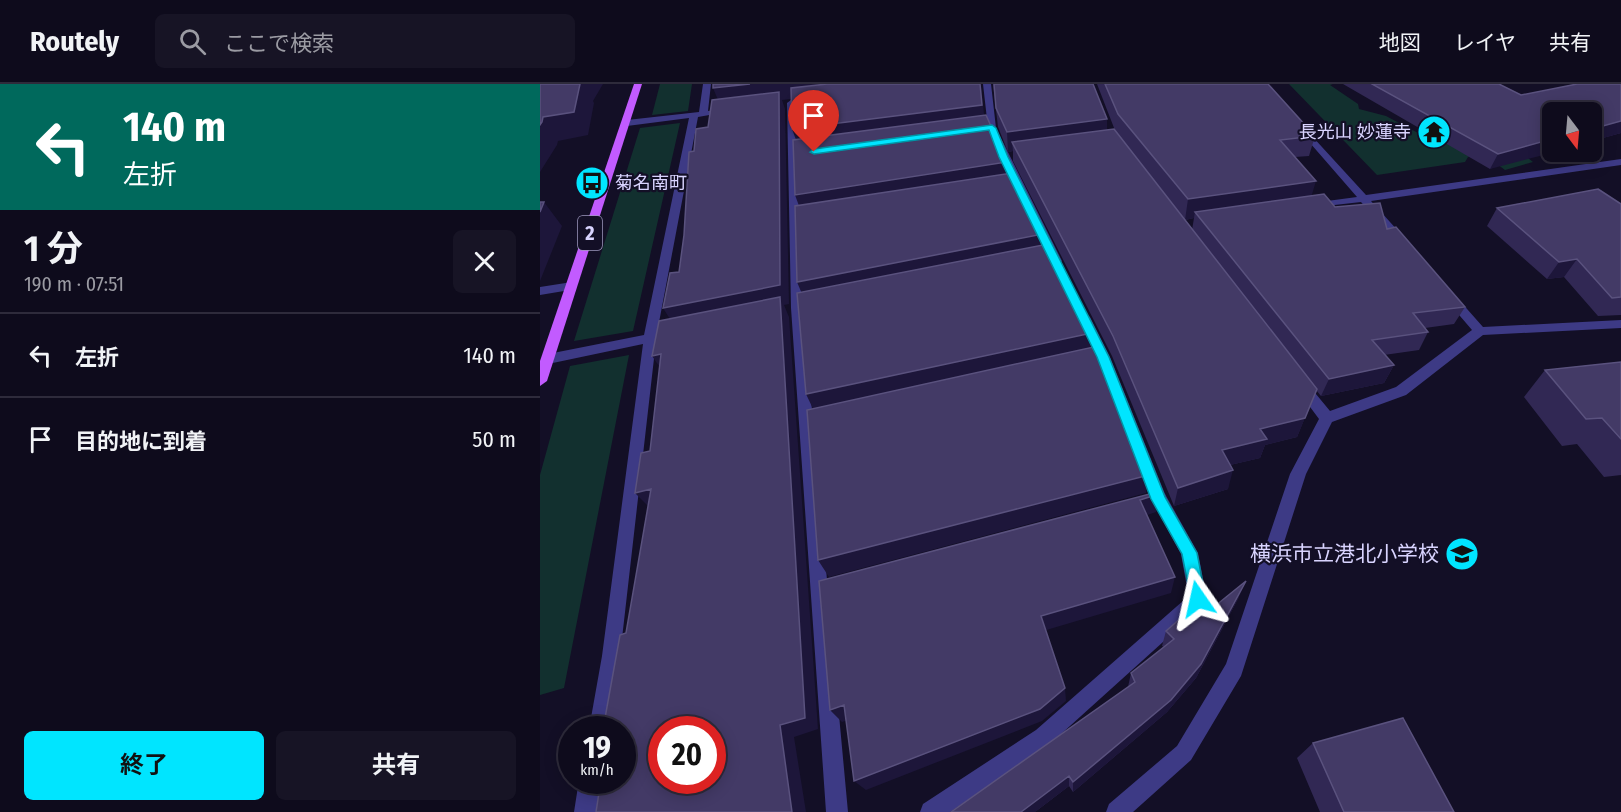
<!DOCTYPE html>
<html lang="ja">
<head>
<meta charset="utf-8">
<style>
  :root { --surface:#0e0b1c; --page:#171425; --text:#f1f3f6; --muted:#9b9ba3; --line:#2e2b3b; --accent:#00e5ff }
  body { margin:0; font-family:"Fira Sans Condensed","Noto Sans JP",sans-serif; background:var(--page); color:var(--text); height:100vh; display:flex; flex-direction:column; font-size:22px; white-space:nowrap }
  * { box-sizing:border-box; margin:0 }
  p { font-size:20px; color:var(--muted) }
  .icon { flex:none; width:33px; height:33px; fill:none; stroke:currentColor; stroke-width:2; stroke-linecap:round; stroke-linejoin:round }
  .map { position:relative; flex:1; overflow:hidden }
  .drawer { display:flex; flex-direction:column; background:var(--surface); width:540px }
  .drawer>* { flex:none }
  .banner { background:#00695c; color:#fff; overflow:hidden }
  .needle { width:39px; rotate:164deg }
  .buttons { position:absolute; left:1002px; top:18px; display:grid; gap:12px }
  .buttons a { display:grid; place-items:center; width:60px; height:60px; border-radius:9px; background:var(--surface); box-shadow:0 3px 15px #0003,0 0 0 2px var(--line); font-size:30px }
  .speed { position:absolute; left:18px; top:632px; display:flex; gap:12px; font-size:30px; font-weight:700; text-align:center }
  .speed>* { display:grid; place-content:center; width:78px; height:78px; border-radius:50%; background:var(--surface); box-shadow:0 3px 15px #0003,0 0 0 2px var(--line); line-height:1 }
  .speed small { font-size:15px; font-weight:400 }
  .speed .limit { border:9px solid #d22; background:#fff; color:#111 }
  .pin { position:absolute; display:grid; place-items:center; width:51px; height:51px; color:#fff; margin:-62px -26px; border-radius:50% 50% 50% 0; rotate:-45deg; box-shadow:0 0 6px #0007 }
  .pin .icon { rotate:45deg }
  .me { position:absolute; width:66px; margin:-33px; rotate:349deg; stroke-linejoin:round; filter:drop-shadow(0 0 4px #0008) }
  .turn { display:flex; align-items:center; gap:21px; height:126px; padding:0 24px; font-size:27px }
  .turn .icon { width:78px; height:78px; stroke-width:2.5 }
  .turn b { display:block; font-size:42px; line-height:51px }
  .round { display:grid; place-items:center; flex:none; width:63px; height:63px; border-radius:9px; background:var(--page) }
  .headline { display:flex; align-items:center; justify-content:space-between; height:102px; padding:0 24px }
  h1 { font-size:36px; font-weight:700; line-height:45px }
  .primary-button { display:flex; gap:12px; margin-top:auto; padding:12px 24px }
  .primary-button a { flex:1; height:69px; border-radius:9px; background:var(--accent); color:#111; font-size:24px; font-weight:700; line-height:69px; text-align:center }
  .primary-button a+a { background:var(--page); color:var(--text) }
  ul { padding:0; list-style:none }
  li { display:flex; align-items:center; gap:18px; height:84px; padding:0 24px; border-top:2px solid var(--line) }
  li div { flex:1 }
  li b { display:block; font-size:22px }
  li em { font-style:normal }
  header { display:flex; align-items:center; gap:36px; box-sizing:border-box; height:84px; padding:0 30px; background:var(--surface); border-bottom:2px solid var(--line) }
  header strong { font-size:28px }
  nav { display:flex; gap:33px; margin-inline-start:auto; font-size:21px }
  .search { width:420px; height:54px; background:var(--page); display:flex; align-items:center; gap:15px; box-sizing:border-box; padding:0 21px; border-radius:9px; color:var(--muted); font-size:22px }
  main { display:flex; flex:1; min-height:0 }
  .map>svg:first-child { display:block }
  .green { fill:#12302f }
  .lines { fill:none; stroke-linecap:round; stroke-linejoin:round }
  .service { fill:#3d3a85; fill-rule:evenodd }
  .minor { fill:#3d3a85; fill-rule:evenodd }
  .primary { fill:#c25bff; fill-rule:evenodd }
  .wall { fill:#312854; fill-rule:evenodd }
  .shaded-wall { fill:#1d163a }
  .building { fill:#433a66; stroke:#5a527e; stroke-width:1.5; fill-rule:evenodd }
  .route { fill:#00e5ff; stroke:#0095a6; stroke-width:1.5 }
  .labels { text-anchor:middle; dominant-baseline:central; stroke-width:4.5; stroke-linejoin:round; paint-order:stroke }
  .far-poi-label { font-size:18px; fill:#d9d4ff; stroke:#130f26; text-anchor:end }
  .shield { fill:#130f26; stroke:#9e99be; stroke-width:1.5 }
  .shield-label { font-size:20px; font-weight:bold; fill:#d9d4ff }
  .poi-label { font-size:21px; fill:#d9d4ff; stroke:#130f26; text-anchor:end }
</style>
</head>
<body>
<header>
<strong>Routely</strong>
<div class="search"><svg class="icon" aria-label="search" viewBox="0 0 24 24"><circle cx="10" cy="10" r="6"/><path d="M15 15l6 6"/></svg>ここで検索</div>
<nav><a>地図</a><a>レイヤ</a><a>共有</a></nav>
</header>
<main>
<section class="drawer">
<div class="banner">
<div class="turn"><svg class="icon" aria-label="left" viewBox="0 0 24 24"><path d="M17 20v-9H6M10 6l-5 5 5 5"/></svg><div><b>140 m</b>左折</div></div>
</div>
<div class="headline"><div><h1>1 分</h1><p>190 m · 07:51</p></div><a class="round"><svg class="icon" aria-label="close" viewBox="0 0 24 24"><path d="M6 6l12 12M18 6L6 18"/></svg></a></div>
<ul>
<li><svg class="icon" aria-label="left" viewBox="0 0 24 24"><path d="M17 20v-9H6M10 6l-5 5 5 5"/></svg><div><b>左折</b></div><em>140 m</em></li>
<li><svg class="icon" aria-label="arrive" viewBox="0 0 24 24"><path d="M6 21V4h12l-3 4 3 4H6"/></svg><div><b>目的地に到着</b></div><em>50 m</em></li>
</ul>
<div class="primary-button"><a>終了</a><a>共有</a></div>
</section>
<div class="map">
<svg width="1081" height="728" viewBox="0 0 1081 728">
  <rect width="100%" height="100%" fill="#130f26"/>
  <path class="green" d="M120 0H152L148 27 112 31Z
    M749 0H793L790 1 818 20 819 25 846 32 880 50 983 70 993 78 965 86 945 71 928 73 925 78 837 91Z
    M140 39 93 247 34 257 100 44Z
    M89 271 24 604 0 611V391L30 282Z"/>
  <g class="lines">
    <path class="service" d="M619 408 625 410 658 469 667 515 664 521 658 523 652 521 649 515 641 470 611 415 613 410Z"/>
    <path class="minor" d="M163 0H171L168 27 188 24 192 27 158 33 117 249 123 253 116 257 80 572 69 645H49L62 572 103 260 8 280 1 275 8 270 104 251 149 34 87 42 83 39 87 36 159 28Z
      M443 0H451L456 44 522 177 520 179H512L510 177 448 44Z
      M251 16 255 19 263 224 287 496 298 493 304 495 307 501 304 507 288 512 308 728H286L251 224 247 19Z
      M760 39 826 111 1081 75V81L831 117 869 159 863 162 859 161 821 118 768 124V120L772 119 817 113 757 44 756 42Z
      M32 198 36 199V205L0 211V203Z
      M908 207 912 208 943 243 1081 236V244L943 251 866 311 792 338 766 390 701 592 651 676 593 728H566L569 720 637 662 686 580 750 390 779 335 756 304 754 301 756 298H766L790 327 856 303 932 246 902 211Z
      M544 229 550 233 570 273 627 415 625 420 600 427 594 425 592 420 594 415 609 411 556 273 538 233Z
      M658 507 664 509 667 515 664 521 510 660 410 728H380L383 720 496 646 652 509Z
      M39 696H61L56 728H34Z"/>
    <path class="primary" d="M94 0H102L7 297 0 302V277Z"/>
  </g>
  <path class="wall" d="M453 0 567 46 576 49 557 0H728L775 52 769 72 755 73 772 112 795 123 847 145 925 223 914 240 885 244 888 248 879 266 844 271 854 281 844 299 781 312 776 306 757 353 725 361 720 374 690 381 688 405 634 422 572 272 473 77V67L468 68 458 43ZM605 85 645 136 654 134 652 146Z
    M803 0H959L981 11 1081 0V49L1052 57V28L950 85Z
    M1081 120V231L1058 232 1024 193 1007 195 947 142 957 124Z
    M1081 278V391L1064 393 1037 360 1022 362 984 313 1005 286Z
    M699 513 656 594 627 628 533 708 529 702 495 728 588 603 591 589 624 563 622 562 626 547 675 522Z
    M773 659 914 728H780L757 674Z"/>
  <path class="shaded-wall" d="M40 0H63L53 17 54 19 48 51 18 57 17 61 0 88V41L3 33Z
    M210 0H372L242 16 245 25 249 220 244 221 249 233 278 645 254 653 266 728H252L135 243 123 224 240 201 181 23 173 4Z
    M441 0 445 40 259 64 252 45Z
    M567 35V54L472 58 473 67 468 68 467 48Z
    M1081 37V49L1052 57V45Z
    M1012 55V68H1015L950 85 958 70Z
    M467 78 469 97 262 130 255 111Z
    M776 97 770 117 655 128 654 134 645 136 648 115Z
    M4 118 22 142 0 197V128Z
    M503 150 504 169 265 217 257 198Z
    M1037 175 1024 193 1007 195 1019 178Z
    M552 249V268L275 329 266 310Z
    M121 270 126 292 112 272Z
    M854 281 844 299 781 312 789 295Z
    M765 334 757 353 725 361 720 374 677 384 682 366 720 345Z
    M693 386 688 405 634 422 638 404Z
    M609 391 606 409 289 493 278 476Z
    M111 405 113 427 95 409Z
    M619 410 616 428 598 434 600 416Z
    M635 493 631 509 503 547 501 532Z
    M706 497 699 513 656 594 627 628 533 708V698Z
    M525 604 526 617 502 637 326 706 314 697Z
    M304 621 315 634 302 638 290 626Z
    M529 692V702L495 728H481Z"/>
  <path class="building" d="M0 0H40L34 28 3 33 2 38 0 41Z
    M173 0H210L173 4Z
    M287 0H440L442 21 252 45 251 4Z
    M454 0H553L567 35 467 48 456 24Z
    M565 0H728L775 52 740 56 776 97 648 115 578 30Z
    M832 0H959L981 11 1037 0H1081V37L1052 45V28H1012V55L958 70Z
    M239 8 240 201 123 224 130 189 139 188 144 151 149 68 154 67 156 45 168 43 172 16Z
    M446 31 467 78 255 111 253 56Z
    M574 45 777 305 765 334 720 345 727 355 682 366 693 386 638 404 573 252 472 58Z
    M472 89 503 150 257 198 255 122Z
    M1058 105 1081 120V213L1072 214 1037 175 1019 178 957 124Z
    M784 110 795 123 840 119 847 145 856 143 925 223 873 229 888 248 832 256 854 281 789 295 655 128Z
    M0 118H4L0 128Z
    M508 160 552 249 266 310 257 209Z
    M240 213 265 634 240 641 252 728H56L61 696H82V645H63L80 551 86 549 111 405 95 409 101 369 110 367 121 270 112 272 119 237ZM122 645H172V696H122Z
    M558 262 609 391 278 476 267 326Z
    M1081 278V355L1062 334 1046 335 1005 286Z
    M617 408 619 410 600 416 635 493 501 532 525 604 500 625 314 697 304 621 290 626 279 497Z
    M706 497 661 580 631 616 533 698 529 692 481 728H411L595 598 591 589 634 555 626 547 666 512 675 522Z
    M863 634 914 728H804L773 659Z"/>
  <path class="route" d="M452 41 456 44 468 73 569 273 625 413 657 469 666 515 664 521 658 523 652 521 642 470 611 415 557 273 459 73 449 46 274 70 270 68 274 65Z"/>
  <defs>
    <symbol id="temple-disc" viewBox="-11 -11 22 22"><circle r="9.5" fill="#00e5ff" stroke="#130f26"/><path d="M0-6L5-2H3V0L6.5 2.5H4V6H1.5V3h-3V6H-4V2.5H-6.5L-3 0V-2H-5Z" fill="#111"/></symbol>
    <symbol id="bus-disc" viewBox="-11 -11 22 22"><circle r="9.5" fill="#00e5ff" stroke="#130f26"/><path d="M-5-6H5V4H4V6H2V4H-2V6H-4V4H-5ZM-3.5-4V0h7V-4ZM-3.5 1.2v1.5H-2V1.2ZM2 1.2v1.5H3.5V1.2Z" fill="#111"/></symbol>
    <symbol id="school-disc" viewBox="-11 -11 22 22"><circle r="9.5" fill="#00e5ff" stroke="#130f26"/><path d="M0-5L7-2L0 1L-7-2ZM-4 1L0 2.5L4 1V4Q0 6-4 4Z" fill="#111"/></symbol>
  </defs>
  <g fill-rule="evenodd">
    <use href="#temple-disc" x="875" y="29" width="38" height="38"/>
    <use href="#bus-disc" x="33" y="80" width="38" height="38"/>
    <use href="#school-disc" x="903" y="451" width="38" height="38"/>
  </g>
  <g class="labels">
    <g class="far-poi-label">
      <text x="871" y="48">長光山 妙蓮寺</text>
      <text x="75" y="99" text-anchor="start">菊名南町</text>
    </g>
    <rect class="shield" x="38" y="132" width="24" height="34" rx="4.5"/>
    <g class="shield-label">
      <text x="50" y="149">2</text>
    </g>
    <g class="poi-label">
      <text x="899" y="470">横浜市立港北小学校</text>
    </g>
  </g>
</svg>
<div class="buttons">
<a><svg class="needle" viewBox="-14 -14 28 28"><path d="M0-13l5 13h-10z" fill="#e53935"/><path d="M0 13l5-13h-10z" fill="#9b9ba3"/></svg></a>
</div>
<div class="speed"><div>19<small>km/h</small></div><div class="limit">20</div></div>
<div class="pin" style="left:274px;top:68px;background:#d93025"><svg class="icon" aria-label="arrive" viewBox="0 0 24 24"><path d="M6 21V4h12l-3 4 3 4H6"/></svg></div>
<svg class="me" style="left:658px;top:515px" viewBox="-20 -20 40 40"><path d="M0-17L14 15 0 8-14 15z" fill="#00e5ff" stroke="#fff" stroke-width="4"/></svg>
</div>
</main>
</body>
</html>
